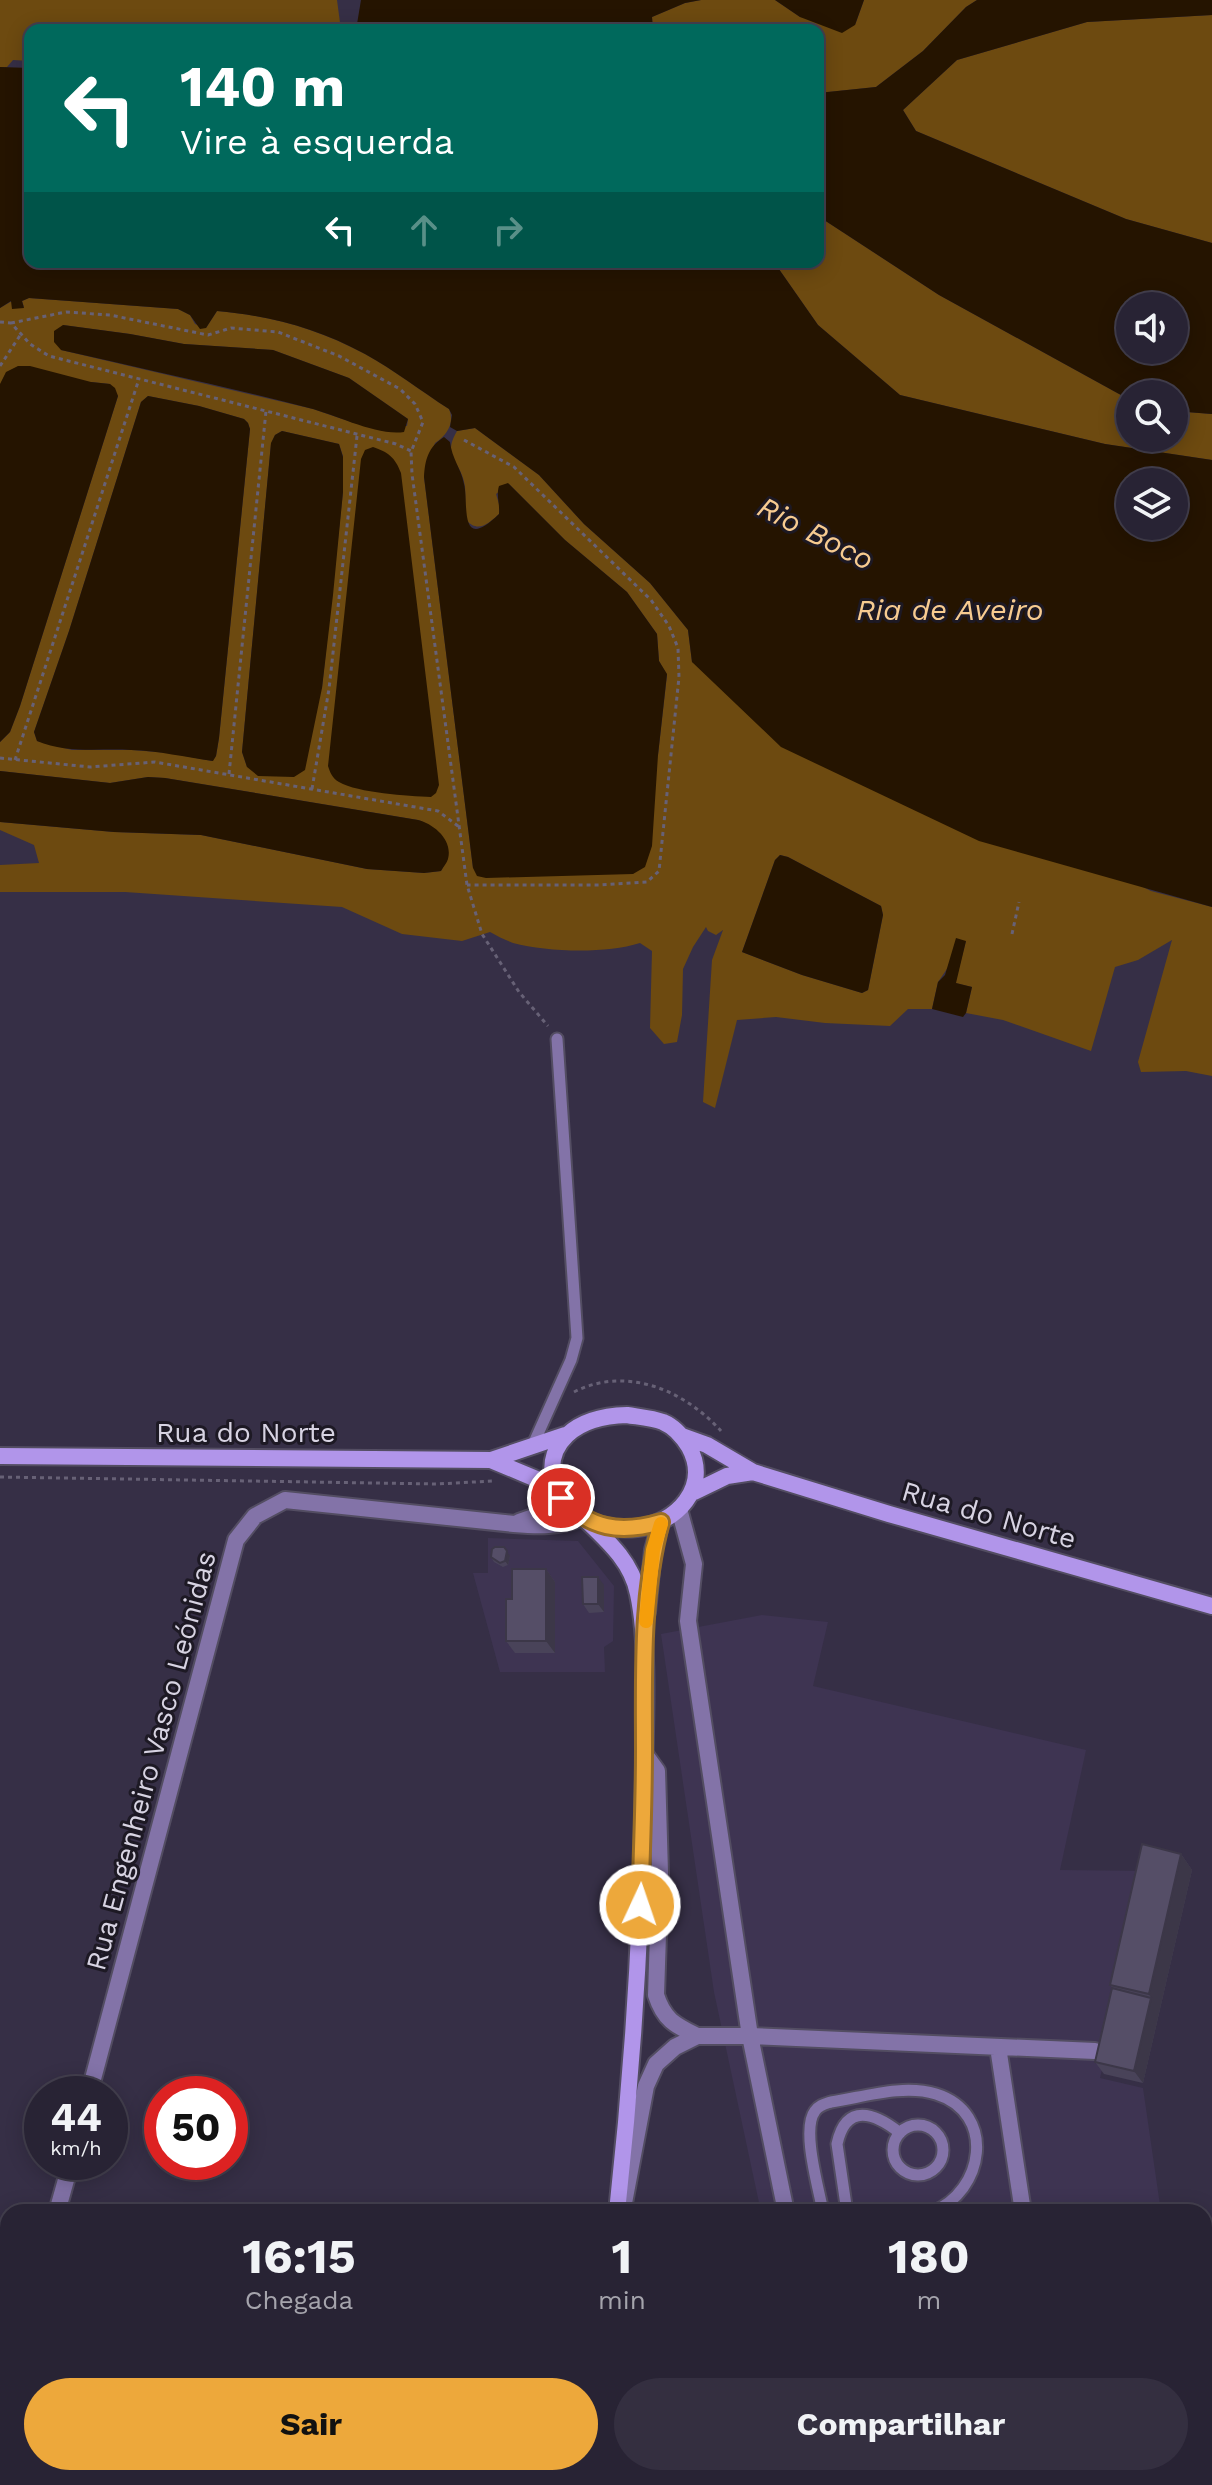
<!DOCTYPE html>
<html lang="pt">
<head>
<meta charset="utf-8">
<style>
  :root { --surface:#282334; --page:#342f40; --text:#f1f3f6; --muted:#a5a4ac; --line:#44404f; --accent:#eda83b }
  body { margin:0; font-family:"Work Sans",sans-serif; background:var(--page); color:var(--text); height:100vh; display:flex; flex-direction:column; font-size:30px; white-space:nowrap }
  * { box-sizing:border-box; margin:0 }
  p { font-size:26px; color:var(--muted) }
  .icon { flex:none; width:44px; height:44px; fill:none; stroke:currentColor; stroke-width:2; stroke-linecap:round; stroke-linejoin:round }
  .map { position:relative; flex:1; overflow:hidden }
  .side { position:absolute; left:0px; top:2204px; width:1212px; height:282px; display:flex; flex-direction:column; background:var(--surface); border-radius:24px 24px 0 0; box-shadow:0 4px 20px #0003,0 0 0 2px var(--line) }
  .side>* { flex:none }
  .banner { position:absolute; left:24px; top:24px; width:800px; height:244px; border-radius:16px; box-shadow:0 4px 20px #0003,0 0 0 2px var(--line); background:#00695c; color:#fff; overflow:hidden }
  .tools { position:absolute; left:1116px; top:292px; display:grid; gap:16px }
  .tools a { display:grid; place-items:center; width:72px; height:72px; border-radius:50%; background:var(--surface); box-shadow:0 4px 20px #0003,0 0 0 2px var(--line); font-size:40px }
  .speed { position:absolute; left:24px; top:2076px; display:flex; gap:16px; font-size:40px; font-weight:700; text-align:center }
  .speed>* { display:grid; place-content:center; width:104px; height:104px; border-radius:50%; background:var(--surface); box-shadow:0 4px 20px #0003,0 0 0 2px var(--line); line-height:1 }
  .speed small { font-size:20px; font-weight:400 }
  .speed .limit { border:12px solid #d22; background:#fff; color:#111 }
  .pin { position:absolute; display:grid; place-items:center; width:68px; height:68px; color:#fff; margin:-34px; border:4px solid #fff; border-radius:50%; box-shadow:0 2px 8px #0007 }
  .me { position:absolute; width:88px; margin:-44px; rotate:3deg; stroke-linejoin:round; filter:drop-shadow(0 0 6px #0008) }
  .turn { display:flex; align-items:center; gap:28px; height:168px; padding:0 24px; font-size:36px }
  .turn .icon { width:104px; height:104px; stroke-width:2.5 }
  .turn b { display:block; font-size:56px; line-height:68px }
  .lanes { display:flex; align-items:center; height:76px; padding:0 24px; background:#0003; justify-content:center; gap:40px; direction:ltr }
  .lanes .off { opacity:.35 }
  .eta { display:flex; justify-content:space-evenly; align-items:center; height:136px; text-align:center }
  .eta b { font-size:48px; font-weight:700; line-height:56px }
  .button { display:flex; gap:16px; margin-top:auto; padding:16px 24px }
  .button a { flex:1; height:92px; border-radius:48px; background:var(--accent); color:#111; font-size:32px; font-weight:700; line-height:92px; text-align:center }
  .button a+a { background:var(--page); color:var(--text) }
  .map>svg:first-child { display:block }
  .built { fill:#3e3452 }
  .green { fill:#6d4a10; fill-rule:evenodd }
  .water { fill:#251400; fill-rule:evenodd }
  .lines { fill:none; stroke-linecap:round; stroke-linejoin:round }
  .lane-casing { stroke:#534d62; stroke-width:15 }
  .street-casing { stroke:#534d62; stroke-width:20 }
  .secondary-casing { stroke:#534d62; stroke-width:20 }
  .path { stroke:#676176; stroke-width:3; stroke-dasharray:4 4; stroke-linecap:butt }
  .lane { stroke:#8373a8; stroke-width:11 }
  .street { stroke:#8373a8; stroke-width:16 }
  .secondary { stroke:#b195ea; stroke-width:16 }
  .wall { fill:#494359 }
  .shaded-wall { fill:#3c3748 }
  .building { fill:#554e67; stroke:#3c3748; stroke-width:2 }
  .route-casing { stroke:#9a6d26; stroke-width:20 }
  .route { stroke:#eda83b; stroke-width:14 }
  .slow { stroke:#f59e0b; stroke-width:14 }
  .labels { text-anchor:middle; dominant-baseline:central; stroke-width:6; stroke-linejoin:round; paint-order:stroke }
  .street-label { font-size:28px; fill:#d7d3e2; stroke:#1d1924 }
  .water-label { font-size:30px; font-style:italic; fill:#f7cb90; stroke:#1d1924 }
</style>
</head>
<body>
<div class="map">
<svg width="1212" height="2485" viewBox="0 0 1212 2485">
  <rect width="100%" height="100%" fill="#362f46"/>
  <path class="built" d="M488 1538 578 1541 614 1586 613 1641 604 1647 605 1672H500L473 1573H488Z
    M762 1615 828 1622 813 1686 1086 1750 1060 1870 1149 1871 1100 2078 1143 2088 1161 2212H761L714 1992 661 1634Z
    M818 2478H1199L1200 2485H819Z"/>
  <path class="green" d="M0 0H337L341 30H30V61L13 60 7 67H0Z
    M701 0H775L800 17 855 25 864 0H977L966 7 923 51 876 87 819 93 818 30H653L652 17 685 3Z
    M1212 15V243L1126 219 916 131 903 110 957 60 1087 22Z
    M818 216 939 295 1130 400V438H1174V411L1212 414V460L1105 444 900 395 818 325 774 262H818Z
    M29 298 178 309 190 315 195 324 206 328 217 311C272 316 316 328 365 354 394 370 421 391 449 409 455 423 447 435 435 443L424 477 473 868 658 755 667 675 659 661 657 634 627 592 565 540 509 484 496 494 499 504V514C488 524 478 533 466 520 464 509 466 498 465 487 462 461 441 458 457 431L475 428 539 475 584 524 650 583 688 630 692 662 1151 891 1212 907V1076L1186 1071 1141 1072 1138 1062 1172 940 1138 960 1115 967 1091 1051 1003 1020 966 1013 972 987 955 983 966 941 938 982 932 1009H908L890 1026 825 1023 776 1017 737 1020 715 1108 703 1102 712 960 723 930 716 935 708 931 706 927 693 947 683 969 682 1015 677 1042 664 1044 650 1028 652 951 640 943C605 954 548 952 513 943 505 940 497 936 490 932L462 941 402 934 342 907 125 892H0V865L39 863 34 845 0 830V822L114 832 201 835 367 869 424 873 441 871C443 867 446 863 447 859 452 844 432 824 418 820L165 778 148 777 110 783 0 771V742L10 732 20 706 118 396 110 384 91 382 0 384V308L12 301 24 307 22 301ZM63 325 130 334 184 344 273 350 349 378 408 419 407 426 354 423 313 409 61 350ZM148 396 199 406 244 419 248 423 250 429 219 738 216 756 212 761 169 753 132 750H72L37 741 34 732 69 631 141 402ZM282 431 339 444 343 456V492L322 688 247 767 242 752 271 444 275 435ZM780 855 788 857 881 906 883 915 868 990 862 993 802 975 742 952 775 860Z"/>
  <path class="water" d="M361 0H701L685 3 652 17 653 30H356Z
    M775 0H864L855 25 842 33 800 17Z
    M977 0H1212V15L1087 22 957 60 903 110 916 131 1126 219 1212 243V414L1174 411V394H1130V400L939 295 818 216V93L876 87 923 51 966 7ZM1130 306H1174V350H1130Z
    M0 67 30 68V262H774L818 325 900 395 1105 444 1212 460V907L979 841 781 747 692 662 688 630 650 583 584 524 539 475 475 428 457 431 450 427 452 415 449 409C421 391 394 370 365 354 317 328 271 316 217 311L206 328 200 329 190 315 178 309 29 298 22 301 24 308 12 309 11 301 0 308ZM1130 482H1174V526H1130Z
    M63 325 130 334 184 344 273 350 349 378 408 419 404 432C376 436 337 415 309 408 227 387 144 369 61 350L54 342V331Z
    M18 366H30L91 382 110 384 115 388 118 396 20 706 10 732 0 742V384L6 372Z
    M148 396 199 406 244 419 248 423 250 429 219 738 216 756 213 761C185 757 159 751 131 750 100 748 67 754 37 741L34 732 69 631 141 402Z
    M282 431 339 444 343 457V492L333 595 322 688 305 770 294 777 258 776 247 767 242 752 271 443 275 435Z
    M444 437 450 442C452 459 461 468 464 484 469 503 458 554 499 514 500 503 496 496 499 486L508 483 565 540 627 592 657 634 659 661 667 674 658 755 652 846 645 867 633 874 486 878 477 876 473 868 424 477C425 460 428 447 444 437Z
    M373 447C388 452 395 457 401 473L439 785 436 793 431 797C408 796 358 793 339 782 332 778 330 772 328 766L361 459 365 450Z
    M0 771 110 783 148 777 165 778 418 820C434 824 453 840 448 859 447 863 443 867 441 871L424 873 367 869 201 835 114 832 0 822Z
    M780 855 788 857 881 906 883 915 868 990 862 993 802 975 742 952 775 860Z
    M956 938 966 941 956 983 972 987 966 1013 963 1017 932 1009 938 982 945 975Z"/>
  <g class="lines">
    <defs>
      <path id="lane" d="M532 1447 571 1360 577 1338 557 1039
        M893 2150a25 25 0 1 1 50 0a25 25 0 1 1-50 0Z
        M823 2212C819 2189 801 2129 815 2111 819 2105 825 2104 831 2102 864 2097 903 2084 936 2094 997 2113 984 2192 932 2212
        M847 2212 837 2144C846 2102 875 2113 900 2133
        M862 2212H903"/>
      <path id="street" d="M679 1509 694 1564 688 1621 750 2036 786 2212
        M519 1522 539 1515 561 1498
        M644 1753 657 1771 660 1873 656 1995C664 2020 675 2025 697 2036
        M998 2047 1023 2212
        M89 2094 236 1540 255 1516 285 1500 514 1524C538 1526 559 1527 582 1517
        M624 2203 646 2086 656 2064 675 2047 697 2036H750L1095 2051
        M57 2212 71 2162
        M0 2428 8 2398
        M841 2478 842 2485
        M1062 2478 1063 2485"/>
      <path id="secondary" d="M627 1415C639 1417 652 1418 663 1422 675 1427 683 1437 689 1447 711 1487 676 1524 637 1528 540 1537 513 1418 627 1415Z
        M682 1436 707 1445 753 1472 889 1514 1212 1606
        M0 1456 491 1460 565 1435
        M491 1460 541 1481 554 1485
        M694 1492 727 1476 753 1472
        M587 1521C609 1542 632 1563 638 1594 649 1646 645 1721 644 1776 642 1921 633 2067 617 2212
        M647 1612 653 1550 661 1522
        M574 2485 575 2478"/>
    </defs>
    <use href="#lane" class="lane-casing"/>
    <use href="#street" class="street-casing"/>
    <use href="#secondary" class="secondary-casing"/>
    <path class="path" d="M0 322 11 323 30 344 49 356 396 444 411 451
      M11 323 66 312 110 315 208 335 231 328 278 332 339 356 400 389 415 404 423 422 411 452 412 474 467 885 482 934 519 992 548 1026
      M0 366 21 334
      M464 440 514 467 651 600 669 626 678 648 679 677 659 871 647 882 600 885H467
      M0 758 90 767 155 762 438 811 458 826
      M15 760 139 379
      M229 774 266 411
      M312 789 329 689 357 436
      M1012 934 1019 902
      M574 1392C627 1365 685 1391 721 1431
      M0 1477 437 1484 492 1481V1478"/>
    <use href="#lane" class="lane"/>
    <use href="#street" class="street"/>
    <use href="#secondary" class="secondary"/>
  </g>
  <path class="wall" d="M510 1556 508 1565 503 1567 494 1562 491 1557Z
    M546 1569 555 1582V1653H515L506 1641 512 1599Z
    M604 1585V1612L589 1613 583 1604Z
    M1181 1854 1192 1870 1143 2083 1104 2074 1095 2062 1112 1988 1110 1985Z"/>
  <path class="shaded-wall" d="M507 1551 510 1556 508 1565 505 1561Z
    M546 1569 555 1582V1653L546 1641Z
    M598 1577 604 1585V1612L598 1604Z
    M1181 1854 1192 1870 1143 2083 1134 2071 1151 1998 1149 1994Z"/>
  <path class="building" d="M495 1547H504L507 1551 505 1561 500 1563 491 1557 492 1549Z
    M512 1569H546V1641H506V1599H512Z
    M582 1577H598V1604H583Z
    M1142 1844 1181 1854 1149 1994 1110 1985Z
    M1112 1988 1151 1998 1134 2071 1095 2062Z"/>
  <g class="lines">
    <defs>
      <path id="route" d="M561 1498C590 1529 620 1534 661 1522 641 1596 644 1674 644 1750 644 1802 642 1853 640 1905"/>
    </defs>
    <use href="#route" class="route-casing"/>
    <use href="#route" class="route"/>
    <path class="slow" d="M646 1621 653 1550 661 1524"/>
  </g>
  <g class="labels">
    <g class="street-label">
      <text x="246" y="1432">Rua do Norte</text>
      <text transform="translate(989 1515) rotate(16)">Rua do Norte</text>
      <text transform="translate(151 1761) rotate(-75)">Rua Engenheiro Vasco Leónidas</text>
    </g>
    <g class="water-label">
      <text transform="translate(816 533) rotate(27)">Rio Boco</text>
      <text x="950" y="609">Ria de Aveiro</text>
    </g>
  </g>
</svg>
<div class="tools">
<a><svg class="icon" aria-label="sound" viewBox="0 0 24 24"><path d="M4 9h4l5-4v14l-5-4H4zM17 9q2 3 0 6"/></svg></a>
<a><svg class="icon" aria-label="search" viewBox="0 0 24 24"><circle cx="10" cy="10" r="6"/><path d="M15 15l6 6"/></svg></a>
<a><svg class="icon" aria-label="layers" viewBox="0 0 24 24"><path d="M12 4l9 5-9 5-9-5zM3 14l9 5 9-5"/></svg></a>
</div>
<div class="speed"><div>44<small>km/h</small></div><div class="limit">50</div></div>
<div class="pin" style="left:561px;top:1498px;background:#d93025"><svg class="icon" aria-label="arrive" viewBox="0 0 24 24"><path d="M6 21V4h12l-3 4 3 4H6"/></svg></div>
<svg class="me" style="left:640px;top:1905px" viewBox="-20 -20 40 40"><circle r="17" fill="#eda83b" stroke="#fff" stroke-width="3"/><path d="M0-11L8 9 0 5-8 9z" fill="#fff"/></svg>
<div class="banner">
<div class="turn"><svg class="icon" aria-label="left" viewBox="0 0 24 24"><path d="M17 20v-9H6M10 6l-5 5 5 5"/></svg><div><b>140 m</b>Vire à esquerda</div></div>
<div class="lanes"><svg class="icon" aria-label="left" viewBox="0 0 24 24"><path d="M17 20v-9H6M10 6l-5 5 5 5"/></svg><svg class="icon off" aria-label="ahead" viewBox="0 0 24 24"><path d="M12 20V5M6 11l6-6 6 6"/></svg><svg class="icon off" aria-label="right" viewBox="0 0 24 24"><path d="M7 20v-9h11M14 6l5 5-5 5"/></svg></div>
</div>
<section class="side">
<div class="eta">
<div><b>16:15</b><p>Chegada</p></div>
<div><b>1</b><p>min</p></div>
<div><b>180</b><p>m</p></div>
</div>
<div class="button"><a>Sair</a><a>Compartilhar</a></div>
</section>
</div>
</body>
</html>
